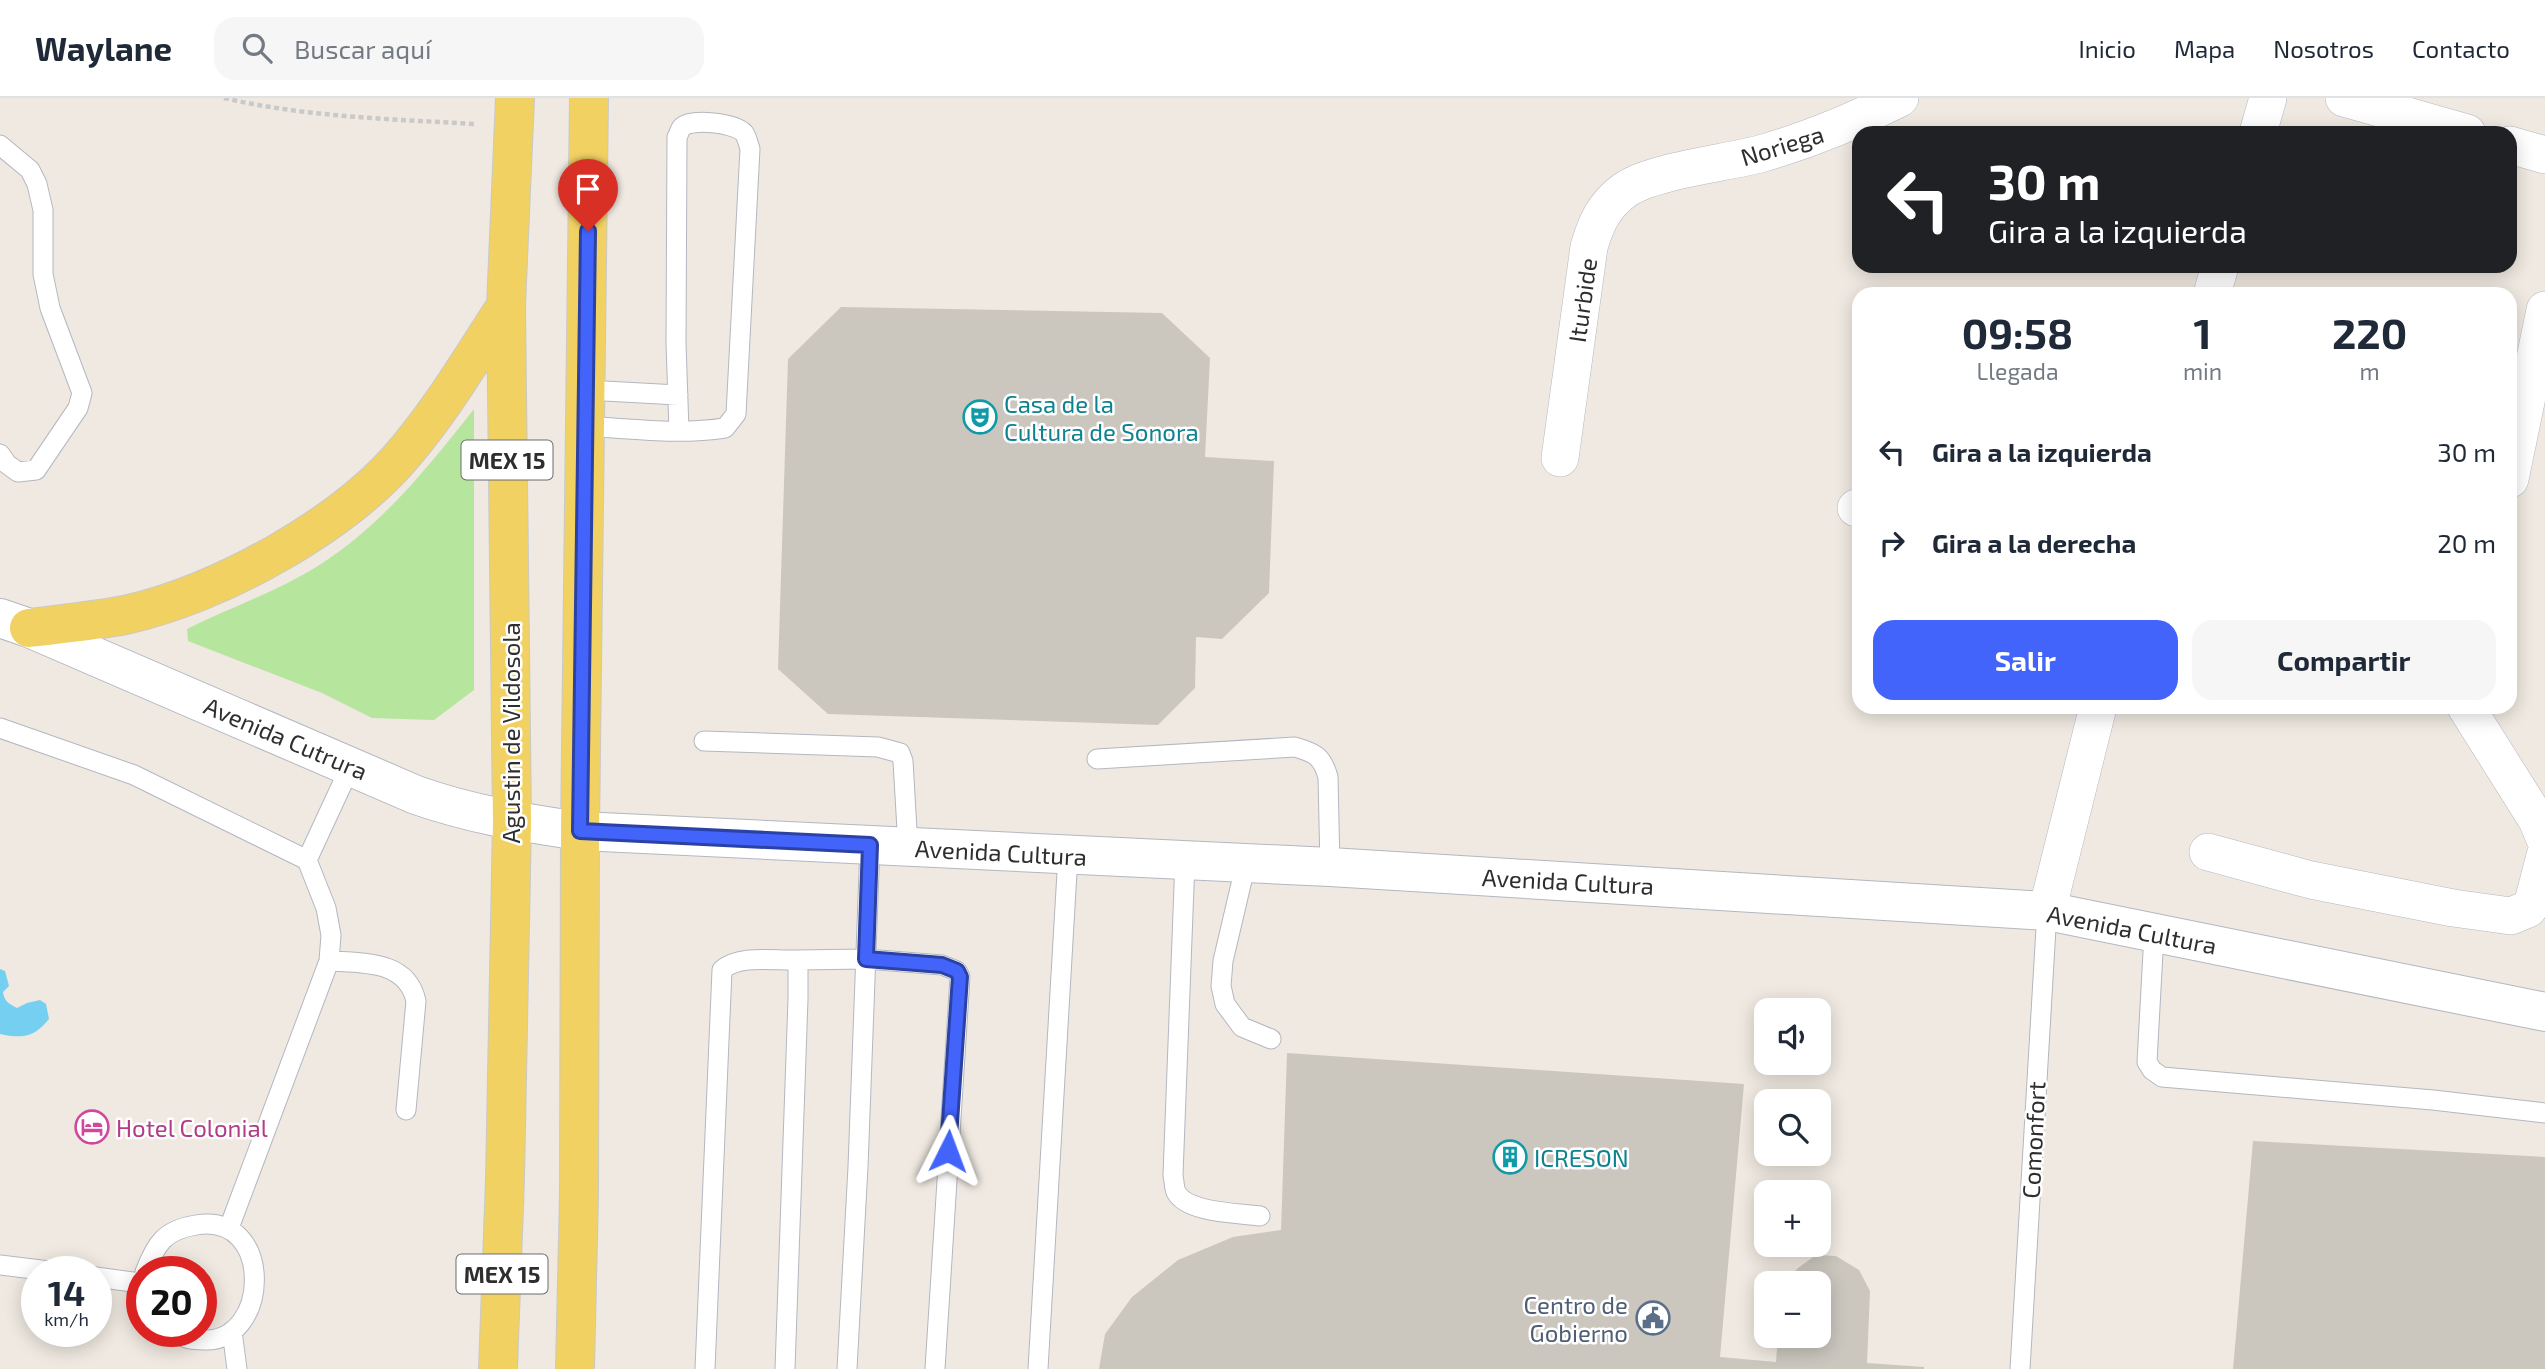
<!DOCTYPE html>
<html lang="es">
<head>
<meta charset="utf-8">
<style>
  :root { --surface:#fff; --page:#f6f6f7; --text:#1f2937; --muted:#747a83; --line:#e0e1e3; --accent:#4264fb }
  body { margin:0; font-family:"Exo 2",sans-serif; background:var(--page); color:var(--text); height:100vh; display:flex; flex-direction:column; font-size:26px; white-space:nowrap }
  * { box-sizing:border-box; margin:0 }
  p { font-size:23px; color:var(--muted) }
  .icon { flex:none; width:38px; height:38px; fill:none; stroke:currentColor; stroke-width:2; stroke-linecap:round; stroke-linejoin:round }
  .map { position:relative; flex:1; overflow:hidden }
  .panel { position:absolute; left:1852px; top:189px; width:665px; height:427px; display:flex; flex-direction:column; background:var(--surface); border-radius:21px; box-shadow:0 4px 18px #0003 }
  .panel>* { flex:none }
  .hud { position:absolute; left:1852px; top:28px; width:665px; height:147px; border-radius:21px; box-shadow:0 4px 18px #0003; background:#202124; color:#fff; overflow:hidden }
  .buttons { position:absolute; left:1754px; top:900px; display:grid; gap:14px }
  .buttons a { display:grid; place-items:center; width:77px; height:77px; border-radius:14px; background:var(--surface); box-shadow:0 4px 18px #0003; font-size:35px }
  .speed { position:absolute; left:21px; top:1158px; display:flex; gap:14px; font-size:35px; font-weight:700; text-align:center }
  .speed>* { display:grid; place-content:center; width:91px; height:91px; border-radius:50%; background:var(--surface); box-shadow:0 4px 18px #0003; line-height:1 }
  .speed small { font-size:18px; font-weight:400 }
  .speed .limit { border:10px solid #d22; background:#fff; color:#111 }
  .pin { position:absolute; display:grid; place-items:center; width:60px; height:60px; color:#fff; margin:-72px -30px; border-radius:50% 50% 50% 0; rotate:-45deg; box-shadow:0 0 7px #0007 }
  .pin .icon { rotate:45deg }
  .me { position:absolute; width:77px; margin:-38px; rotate:3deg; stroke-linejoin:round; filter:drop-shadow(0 0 5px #0008) }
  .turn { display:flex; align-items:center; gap:24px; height:147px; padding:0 21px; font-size:32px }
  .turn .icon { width:91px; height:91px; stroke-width:2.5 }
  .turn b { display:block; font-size:49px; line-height:60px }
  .eta { display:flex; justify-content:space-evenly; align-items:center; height:119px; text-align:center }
  .eta b { font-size:42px; font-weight:700; line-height:49px }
  .primary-button { display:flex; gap:14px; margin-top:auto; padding:14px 21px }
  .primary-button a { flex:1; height:80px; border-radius:21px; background:var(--accent); color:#fff; font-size:28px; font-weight:700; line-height:80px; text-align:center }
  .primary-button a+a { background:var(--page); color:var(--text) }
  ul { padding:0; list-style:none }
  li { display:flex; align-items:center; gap:21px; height:91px; padding:0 21px }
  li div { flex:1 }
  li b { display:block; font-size:26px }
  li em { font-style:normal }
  header { display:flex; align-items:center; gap:42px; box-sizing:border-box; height:98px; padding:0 35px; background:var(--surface); border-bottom:2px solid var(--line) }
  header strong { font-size:33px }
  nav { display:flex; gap:38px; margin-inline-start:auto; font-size:24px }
  .search { width:490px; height:63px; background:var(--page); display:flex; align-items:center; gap:18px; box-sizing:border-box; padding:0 24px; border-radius:21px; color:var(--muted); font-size:26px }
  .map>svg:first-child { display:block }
  .green { fill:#b6e59e }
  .water { fill:#75cff0 }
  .building { fill:#cbc7bf }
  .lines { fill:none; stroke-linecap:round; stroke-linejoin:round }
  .lane-casing { stroke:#b4b7c1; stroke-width:21 }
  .street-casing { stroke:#b4b7c1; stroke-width:38 }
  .secondary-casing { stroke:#b4b7c1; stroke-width:40 }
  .primary-casing { stroke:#c9c9c9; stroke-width:40 }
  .path { stroke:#c9c9c9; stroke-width:4.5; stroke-dasharray:5 3.5; stroke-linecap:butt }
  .lane { stroke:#fff; stroke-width:19 }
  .street { stroke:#fff; stroke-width:37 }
  .secondary { stroke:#fff; stroke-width:38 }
  .primary { stroke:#f2d163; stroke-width:38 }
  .route-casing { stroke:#2b41a3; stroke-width:18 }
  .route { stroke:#4264fb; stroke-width:12 }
  .labels { text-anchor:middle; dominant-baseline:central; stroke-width:5; stroke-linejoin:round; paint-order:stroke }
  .shield { fill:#fff; stroke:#6d6d6d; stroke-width:2 }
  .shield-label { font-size:23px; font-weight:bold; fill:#2e2e2e }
  .street-label { font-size:24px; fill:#2e2e2e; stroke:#fff }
  .culture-label { font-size:24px; fill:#0d838f; stroke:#fff; text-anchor:start }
  .hotel-label { font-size:24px; fill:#b23c85; stroke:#fff; text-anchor:start }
  .service-label { font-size:24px; fill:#4e5e75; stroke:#fff; text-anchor:end }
</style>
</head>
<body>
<header>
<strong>Waylane</strong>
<div class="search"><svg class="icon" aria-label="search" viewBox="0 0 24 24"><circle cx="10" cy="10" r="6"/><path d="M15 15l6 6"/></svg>Buscar aquí</div>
<nav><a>Inicio</a><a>Mapa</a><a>Nosotros</a><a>Contacto</a></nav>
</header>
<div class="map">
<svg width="2545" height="1271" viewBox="0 0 2545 1271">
  <rect width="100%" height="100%" fill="#efe9e1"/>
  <path class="green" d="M474 311V592L434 622 372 620 322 595 188 543 187 531C231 509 279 493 321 466 383 426 429 368 474 311Z"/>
  <path class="water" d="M0 871 5 873 9 888 3 894C4 903 9 906 17 910L27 905 40 902 46 906 49 921C35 939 22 941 0 936Z"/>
  <path class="building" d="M841 209 1162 215 1210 260 1205 359 1274 363 1269 495 1222 541 1196 539 1195 590 1158 627 828 616 778 571 788 261Z
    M1287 955 1744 986 1720 1259 1776 1264 1778 1237H1818V1185H1785L1798 1170 1816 1157 1836 1158 1859 1172 1870 1193 1867 1265 1924 1269V1271H1099L1105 1236 1132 1199 1178 1162 1233 1139 1281 1132Z
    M2253 1043 2545 1059V1271H2233Z"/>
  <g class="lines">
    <defs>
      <path id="lane" d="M0 47 30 72 37 86 43 112V176L50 210 82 295 78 310 36 372 18 374 7 366 0 356
        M586 292 678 297
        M585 328C631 331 679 337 725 330L736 316 750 51C748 45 747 39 744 35 735 25 692 20 682 29 680 31 679 36 677 39L676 245 679 333
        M0 630 134 677 307 762
        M704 643 878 649 900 655 903 663 908 749
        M1097 661 1295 649C1315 655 1322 658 1328 679L1330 769
        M1185 762 1173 1077C1174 1082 1174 1089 1176 1094 1187 1115 1238 1115 1260 1118
        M1246 765 1223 863 1221 888 1225 906 1242 929 1271 941
        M2154 836 2147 964 2152 972 2162 979 2433 1002 2545 1015
        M329 863C363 865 407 862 416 903L406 1012
        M229 1130 329 863 331 837 326 810 307 762 351 667
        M0 1167 57 1174
        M145 1174C156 1146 164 1132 196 1127 275 1114 270 1245 204 1242 191 1242 185 1241 174 1234
        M96 1179 140 1185
        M232 1233 237 1271
        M705 1271 722 872C739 856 775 863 798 862
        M785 1271 798 901V862L866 861 942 867 957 873 960 879 935 1271
        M847 1271 858 1069 870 747
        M1038 1271 1068 757
        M2020 1271 2047 813"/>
      <path id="street" d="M2344 0 2467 35
        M2258 35 2268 0
        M2510 47 2545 57
        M2212 196 2220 168
        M1560 360 1589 149C1596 125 1604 107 1625 92 1652 73 1726 65 1760 56 1809 42 1855 23 1900 0
        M2510 381 2545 212
        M1856 410H1858
        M2466 609 2537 722 2545 741
        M2208 754 2311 782 2453 810 2511 818 2528 811 2533 804 2545 758
        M2047 813 2098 609"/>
      <path id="secondary" d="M0 520 29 530 416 697C470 716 524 725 580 733L1330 769 2047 813 2545 914"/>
      <path id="primary" d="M29 530C61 526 94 523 125 517 218 497 345 427 406 353 444 308 474 257 506 208
        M498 1271 505 1081 512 723 506 208 515 0
        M575 1271 579 1096 580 733 589 0"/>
    </defs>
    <use href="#lane" class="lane-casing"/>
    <use href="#street" class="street-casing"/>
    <use href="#secondary" class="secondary-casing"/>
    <use href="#primary" class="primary-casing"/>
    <path class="path" d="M224 0C306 19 390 21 474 26"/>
    <use href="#lane" class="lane"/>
    <use href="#street" class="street"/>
    <use href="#secondary" class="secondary"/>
    <use href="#primary" class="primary"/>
  </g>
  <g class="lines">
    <defs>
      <path id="route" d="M588 133 580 733 870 747 866 861 942 867 957 873 960 879 948 1053"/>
    </defs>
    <use href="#route" class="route-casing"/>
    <use href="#route" class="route"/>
  </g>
  <defs>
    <symbol id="theatre-ring" viewBox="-11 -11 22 22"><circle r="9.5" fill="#fff" stroke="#0f9aa8" stroke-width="1.5"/><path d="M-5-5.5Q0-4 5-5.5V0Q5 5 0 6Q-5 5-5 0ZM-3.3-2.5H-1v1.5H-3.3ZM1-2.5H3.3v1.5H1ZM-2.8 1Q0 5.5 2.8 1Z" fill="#0f9aa8"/></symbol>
    <symbol id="hotel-ring" viewBox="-11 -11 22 22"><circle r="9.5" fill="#fff" stroke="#d1479c" stroke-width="1.5"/><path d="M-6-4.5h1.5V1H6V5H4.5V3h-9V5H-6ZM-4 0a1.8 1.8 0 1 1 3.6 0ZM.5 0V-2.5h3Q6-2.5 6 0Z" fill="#d1479c"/></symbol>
    <symbol id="building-ring" viewBox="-11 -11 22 22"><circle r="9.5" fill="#fff" stroke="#0f9aa8" stroke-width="1.5"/><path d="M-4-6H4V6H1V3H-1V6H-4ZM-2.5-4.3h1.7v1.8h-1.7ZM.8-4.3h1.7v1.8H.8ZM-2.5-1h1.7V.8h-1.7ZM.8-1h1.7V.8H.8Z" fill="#0f9aa8"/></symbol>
    <symbol id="civic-ring" viewBox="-11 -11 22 22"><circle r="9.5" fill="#fff" stroke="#5c6f8a" stroke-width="1.5"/><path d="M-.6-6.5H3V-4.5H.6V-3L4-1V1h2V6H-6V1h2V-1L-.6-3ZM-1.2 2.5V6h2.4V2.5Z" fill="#5c6f8a"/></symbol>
  </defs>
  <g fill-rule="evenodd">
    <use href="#theatre-ring" x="961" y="300" width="38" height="38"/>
    <use href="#hotel-ring" x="73" y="1010" width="38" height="38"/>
    <use href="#building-ring" x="1491" y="1040" width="38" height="38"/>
    <use href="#civic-ring" x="1634" y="1201" width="38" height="38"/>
  </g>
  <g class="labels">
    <g class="shield">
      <rect x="461.5" y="342.5" width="91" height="39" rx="5"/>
      <rect x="456.5" y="1156.5" width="91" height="39" rx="5"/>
    </g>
    <g class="shield-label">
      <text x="507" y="362">MEX 15</text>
      <text x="502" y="1176">MEX 15</text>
    </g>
    <g class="street-label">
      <text transform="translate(1782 47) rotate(-17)">Noriega</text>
      <text transform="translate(1582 202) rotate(-82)">Iturbide</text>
      <text transform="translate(510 635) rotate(-90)">Agustin de Vildosola</text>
      <text transform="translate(286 640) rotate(23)">Avenida Cutrura</text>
      <text transform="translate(1001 754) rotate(3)">Avenida Cultura</text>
      <text transform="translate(1568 783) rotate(3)">Avenida Cultura</text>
      <text transform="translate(2132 831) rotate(11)">Avenida Cultura</text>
      <text transform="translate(2033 1042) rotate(-87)">Comonfort</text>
    </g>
    <g class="culture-label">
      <text x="1004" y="305">Casa de la<tspan x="1004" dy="28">Cultura de Sonora</tspan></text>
      <text x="1534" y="1059">ICRESON</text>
    </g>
    <g class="hotel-label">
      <text x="116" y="1029">Hotel Colonial</text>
    </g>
    <g class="service-label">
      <text x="1628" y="1206">Centro de<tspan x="1628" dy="28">Gobierno</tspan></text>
    </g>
  </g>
</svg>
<div class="buttons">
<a><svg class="icon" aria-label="sound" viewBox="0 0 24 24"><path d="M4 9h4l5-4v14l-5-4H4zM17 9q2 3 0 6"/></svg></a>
<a><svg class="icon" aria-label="search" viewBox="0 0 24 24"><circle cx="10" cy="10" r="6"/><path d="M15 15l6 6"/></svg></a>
<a>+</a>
<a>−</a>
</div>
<div class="speed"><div>14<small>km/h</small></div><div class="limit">20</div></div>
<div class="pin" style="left:588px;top:133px;background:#d93025"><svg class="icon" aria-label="arrive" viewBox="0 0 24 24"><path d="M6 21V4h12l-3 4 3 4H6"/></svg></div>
<svg class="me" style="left:948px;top:1053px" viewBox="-20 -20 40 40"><path d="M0-17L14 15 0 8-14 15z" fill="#4264fb" stroke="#fff" stroke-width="4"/></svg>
<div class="hud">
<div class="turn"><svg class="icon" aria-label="left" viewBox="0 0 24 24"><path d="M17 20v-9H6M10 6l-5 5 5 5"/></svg><div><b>30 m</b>Gira a la izquierda</div></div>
</div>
<section class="panel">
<div class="eta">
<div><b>09:58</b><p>Llegada</p></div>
<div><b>1</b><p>min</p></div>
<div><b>220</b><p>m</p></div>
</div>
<ul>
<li><svg class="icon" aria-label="left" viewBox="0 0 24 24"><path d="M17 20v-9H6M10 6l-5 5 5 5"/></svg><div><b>Gira a la izquierda</b></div><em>30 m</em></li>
<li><svg class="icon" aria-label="right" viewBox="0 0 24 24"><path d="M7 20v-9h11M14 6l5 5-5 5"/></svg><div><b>Gira a la derecha</b></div><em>20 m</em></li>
</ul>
<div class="primary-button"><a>Salir</a><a>Compartir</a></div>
</section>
</div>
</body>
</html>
